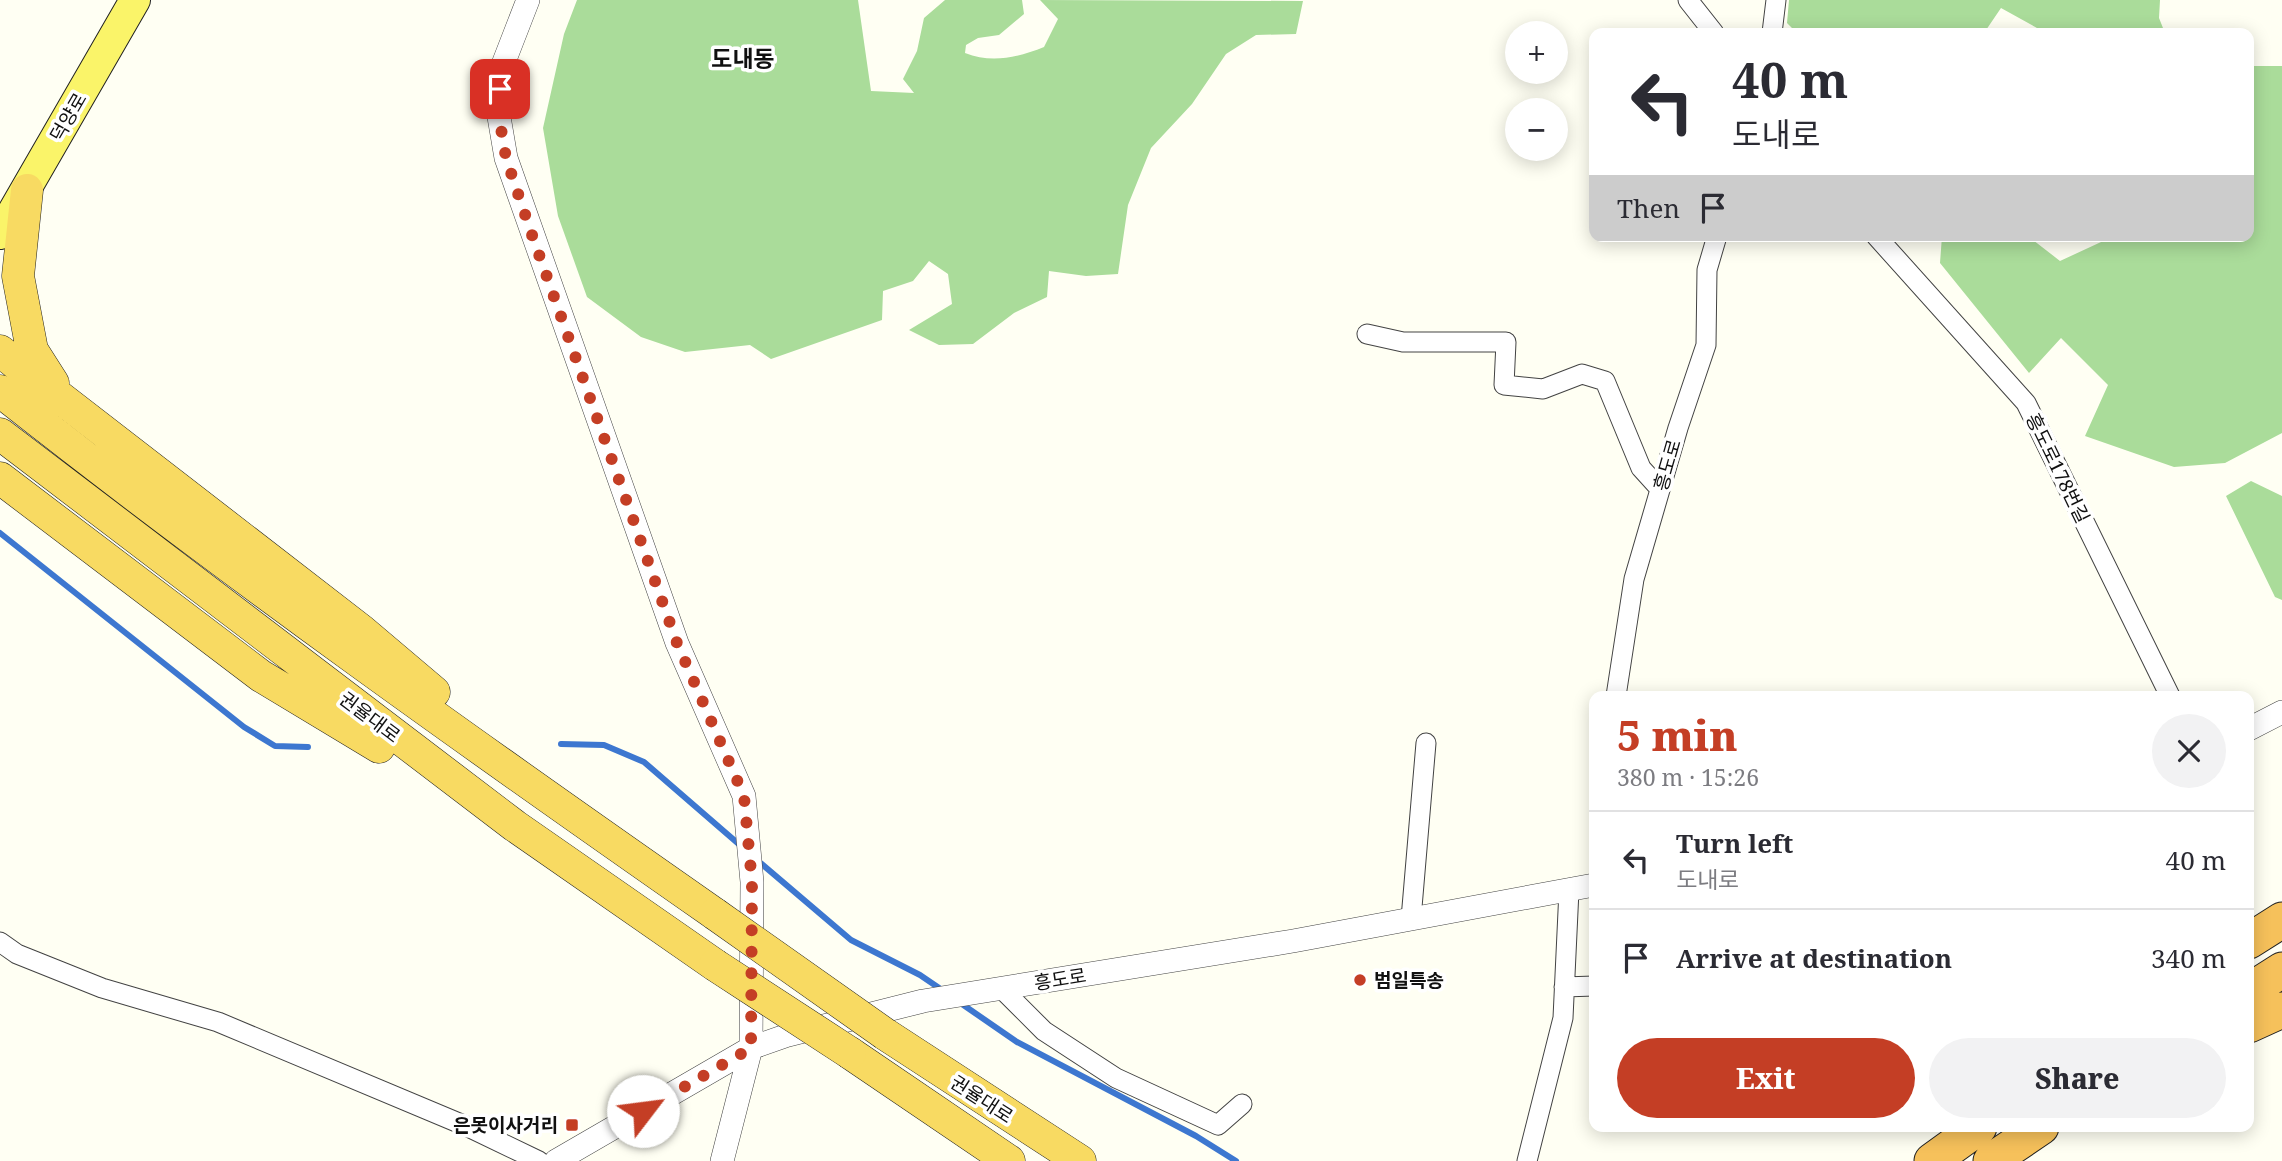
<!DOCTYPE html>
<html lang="en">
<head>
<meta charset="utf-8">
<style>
  :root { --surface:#fff; --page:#f2f2f3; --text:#2b2b33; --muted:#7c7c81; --line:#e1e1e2; --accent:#c43e25 }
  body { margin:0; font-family:"Noto Serif","Noto Sans KR",serif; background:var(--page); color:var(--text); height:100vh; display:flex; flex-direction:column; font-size:26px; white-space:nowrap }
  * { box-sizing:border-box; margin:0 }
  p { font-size:23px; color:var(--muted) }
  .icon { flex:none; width:38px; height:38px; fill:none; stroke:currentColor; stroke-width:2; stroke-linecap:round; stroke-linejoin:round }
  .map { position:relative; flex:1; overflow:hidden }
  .side { position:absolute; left:1589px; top:691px; width:665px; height:441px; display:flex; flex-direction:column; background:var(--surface); border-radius:14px; box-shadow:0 4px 18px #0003 }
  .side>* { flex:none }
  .guide { position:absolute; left:1589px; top:28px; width:665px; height:214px; border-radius:14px; box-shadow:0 4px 18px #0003; background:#fff; color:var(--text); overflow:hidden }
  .buttons { position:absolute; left:1505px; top:21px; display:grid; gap:14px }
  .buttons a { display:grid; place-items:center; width:63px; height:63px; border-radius:50%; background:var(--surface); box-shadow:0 4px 18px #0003; font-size:35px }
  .pin { position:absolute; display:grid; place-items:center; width:60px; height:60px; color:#fff; margin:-30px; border-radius:14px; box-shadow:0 4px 10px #0006 }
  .me { position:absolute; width:77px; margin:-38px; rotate:60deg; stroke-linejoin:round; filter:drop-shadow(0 0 5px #0008) }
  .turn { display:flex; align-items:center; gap:24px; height:147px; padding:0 28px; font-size:32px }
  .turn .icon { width:91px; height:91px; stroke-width:2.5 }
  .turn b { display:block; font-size:49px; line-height:60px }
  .then { display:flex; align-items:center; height:66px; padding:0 28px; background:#0003; gap:14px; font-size:26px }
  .round { display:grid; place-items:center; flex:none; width:74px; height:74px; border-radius:37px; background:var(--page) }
  .summary { display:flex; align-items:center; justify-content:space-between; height:119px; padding:0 28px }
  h1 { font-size:42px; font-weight:800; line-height:52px; color:var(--accent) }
  .action { display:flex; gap:14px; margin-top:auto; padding:14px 28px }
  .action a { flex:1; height:80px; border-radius:42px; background:var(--accent); color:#fff; font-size:28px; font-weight:800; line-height:80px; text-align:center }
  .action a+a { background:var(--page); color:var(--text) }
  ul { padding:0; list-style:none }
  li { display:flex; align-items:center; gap:21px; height:98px; padding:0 28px; border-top:2px solid var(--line) }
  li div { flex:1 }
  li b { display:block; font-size:26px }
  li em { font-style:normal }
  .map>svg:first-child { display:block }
  .forest { fill:#aadc9a }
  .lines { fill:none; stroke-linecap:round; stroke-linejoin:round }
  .stream { stroke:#3d77d0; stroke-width:6 }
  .minor-casing { stroke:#434343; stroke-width:21 }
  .tertiary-casing { stroke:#434343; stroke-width:24 }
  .primary-casing { stroke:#212121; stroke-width:32 }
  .trunk-casing { stroke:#212121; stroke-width:33 }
  .motorway-casing { stroke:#212121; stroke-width:37 }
  .minor { stroke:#fff; stroke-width:19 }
  .tertiary { stroke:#fff; stroke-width:23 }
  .primary { stroke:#faf469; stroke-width:30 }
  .trunk { stroke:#f8da62; stroke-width:32 }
  .motorway { stroke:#f6c15b; stroke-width:35 }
  .trunk-bridge-casing { stroke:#212121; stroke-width:33; stroke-linecap:butt }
  .trunk-bridge { stroke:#f8da62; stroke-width:32 }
  .route { stroke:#c43e25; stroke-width:12; stroke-dasharray:0 21.6 }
  .poi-dot { fill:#c43e25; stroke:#fff; stroke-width:2.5 }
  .labels { text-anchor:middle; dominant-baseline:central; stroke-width:7; stroke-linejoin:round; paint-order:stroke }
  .street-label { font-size:19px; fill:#101010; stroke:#fff }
  .poi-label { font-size:19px; font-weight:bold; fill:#101010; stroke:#fff; text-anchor:start }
  .quarter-label { font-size:23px; font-weight:bold; fill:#101010; stroke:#fff }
</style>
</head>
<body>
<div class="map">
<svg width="2282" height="1161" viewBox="0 0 2282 1161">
  <rect width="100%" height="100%" fill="#fffff3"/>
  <path class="forest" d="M577 0H858L871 91 914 93 903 79 917 51 924 18 945 0H1022L1024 14 999 35 978 38 966 45 965 53C992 64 1019 57 1044 47L1058 19 1040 0 1303 1 1296 34 1256 35 1226 54 1192 104 1151 148 1128 205 1118 274 1086 276 1049 271 1047 297 1014 313 973 344 939 345 909 330 952 304 948 274 929 261 913 281 883 291 882 320 771 359 750 345 685 352 641 337 587 297 558 216 543 128 564 34Z
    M1789 0H2160L2159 18 2165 33H2046L2001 8 1984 33H1797L1787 23Z
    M2249 66H2282V433L2225 463 2174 467 2085 436 2108 385 2061 338 2029 373 1940 263 1942 236H2028L2060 261 2114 236H2249Z
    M2251 481 2282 496V600L2275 597 2226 496Z"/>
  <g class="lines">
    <path class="stream" d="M0 533 244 727 275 746 308 747
      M561 744 604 745 644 762 741 846
      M757 860 851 940 920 975 945 992
      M959 1002 1017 1042 1196 1136 1236 1161"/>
    <defs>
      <path id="minor" d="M1688 0 1714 33
        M1772 33 1776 0
        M1876 236 2026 403 2170 696
        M1367 334 1403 342H1506L1504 385 1543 389 1582 374 1605 381 1641 468 1660 489
        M1616 696 1634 579 1678 428 1706 345 1707 270 1717 236
        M1411 919 1426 743
        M0 942 17 954 102 988 218 1022 466 1126 539 1161
        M1564 987 1594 986
        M1001 988 1044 1031 1116 1078 1218 1125 1242 1104
        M1527 1161 1563 1018 1569 890"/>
      <path id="tertiary" d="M528 0 502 67 498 111 506 158 677 643 744 796 752 882 751 1048 722 1161
        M2249 729 2282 712
        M556 1161 751 1048 788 1035 923 1001 1293 941 1594 885"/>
      <path id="primary" d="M0 234 135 0"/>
      <path id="trunk" d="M27 190 18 276 32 350 53 383
        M0 351 362 631 434 692
        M0 391C232 574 473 745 715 914
        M0 434 515 826 715 965
        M0 478 261 676 379 747
        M885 1034 1080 1161
        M850 1053 1009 1161"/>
      <path id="motorway" d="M2249 941 2282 920
        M2249 991 2282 970
        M2249 1025 2282 1010
        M1932 1161 1979 1127
        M1991 1161 2041 1127"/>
    </defs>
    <use href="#minor" class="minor-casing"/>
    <use href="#tertiary" class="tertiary-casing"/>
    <use href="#primary" class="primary-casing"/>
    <use href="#trunk" class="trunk-casing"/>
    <use href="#motorway" class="motorway-casing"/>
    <use href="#minor" class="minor"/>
    <use href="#tertiary" class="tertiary"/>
    <use href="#primary" class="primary"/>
    <use href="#trunk" class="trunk"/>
    <use href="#motorway" class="motorway"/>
    <defs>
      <path id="trunk-bridge" d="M715 914 885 1034
        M715 965 850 1053"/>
    </defs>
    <use href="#trunk-bridge" class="trunk-bridge-casing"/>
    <use href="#trunk-bridge" class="trunk-bridge"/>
  </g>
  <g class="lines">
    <path class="route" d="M500 89 498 111 506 158 531 232 677 643 744 796 752 882 751 1048 643 1111"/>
  </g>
  <g class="poi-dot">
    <circle cx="1360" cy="980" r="7"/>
    <rect x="565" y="1118" width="14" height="14" rx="3.5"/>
  </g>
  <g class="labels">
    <g class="street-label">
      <text transform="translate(68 117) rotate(-60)">덕양로</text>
      <text transform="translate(1667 465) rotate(-74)">흥도로</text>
      <text transform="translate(2058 468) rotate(64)">흥도로178번길</text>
      <text transform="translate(370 717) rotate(37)">권율대로</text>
      <text transform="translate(1060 979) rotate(-9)">흥도로</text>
      <text transform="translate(982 1099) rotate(33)">권율대로</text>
    </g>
    <g class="poi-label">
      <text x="1374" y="980">범일특송</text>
      <text x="558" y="1125" text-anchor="end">은못이사거리</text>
    </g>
    <g class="quarter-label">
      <text x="743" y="58">도내동</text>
    </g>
  </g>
</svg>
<div class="buttons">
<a>+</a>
<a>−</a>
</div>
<div class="pin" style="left:500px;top:89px;background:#d93025"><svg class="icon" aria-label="arrive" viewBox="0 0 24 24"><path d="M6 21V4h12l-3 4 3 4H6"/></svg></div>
<svg class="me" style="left:643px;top:1111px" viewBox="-20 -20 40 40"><circle r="19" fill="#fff"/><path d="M0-13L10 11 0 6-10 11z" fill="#c43e25"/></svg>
<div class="guide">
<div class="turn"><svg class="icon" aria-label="left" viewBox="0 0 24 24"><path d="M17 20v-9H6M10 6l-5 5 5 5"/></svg><div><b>40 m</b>도내로</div></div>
<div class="then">Then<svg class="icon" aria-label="arrive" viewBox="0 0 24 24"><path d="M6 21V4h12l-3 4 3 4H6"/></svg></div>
</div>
<section class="side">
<div class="summary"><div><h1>5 min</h1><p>380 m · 15:26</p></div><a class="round"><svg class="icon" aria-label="close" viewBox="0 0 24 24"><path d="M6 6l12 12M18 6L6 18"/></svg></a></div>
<ul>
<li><svg class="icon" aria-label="left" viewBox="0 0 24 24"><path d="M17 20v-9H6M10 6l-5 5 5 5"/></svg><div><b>Turn left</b><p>도내로</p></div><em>40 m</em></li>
<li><svg class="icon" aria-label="arrive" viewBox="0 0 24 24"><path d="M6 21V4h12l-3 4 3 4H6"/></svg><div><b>Arrive at destination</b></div><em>340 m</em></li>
</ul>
<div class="action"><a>Exit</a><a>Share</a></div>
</section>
</div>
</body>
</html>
